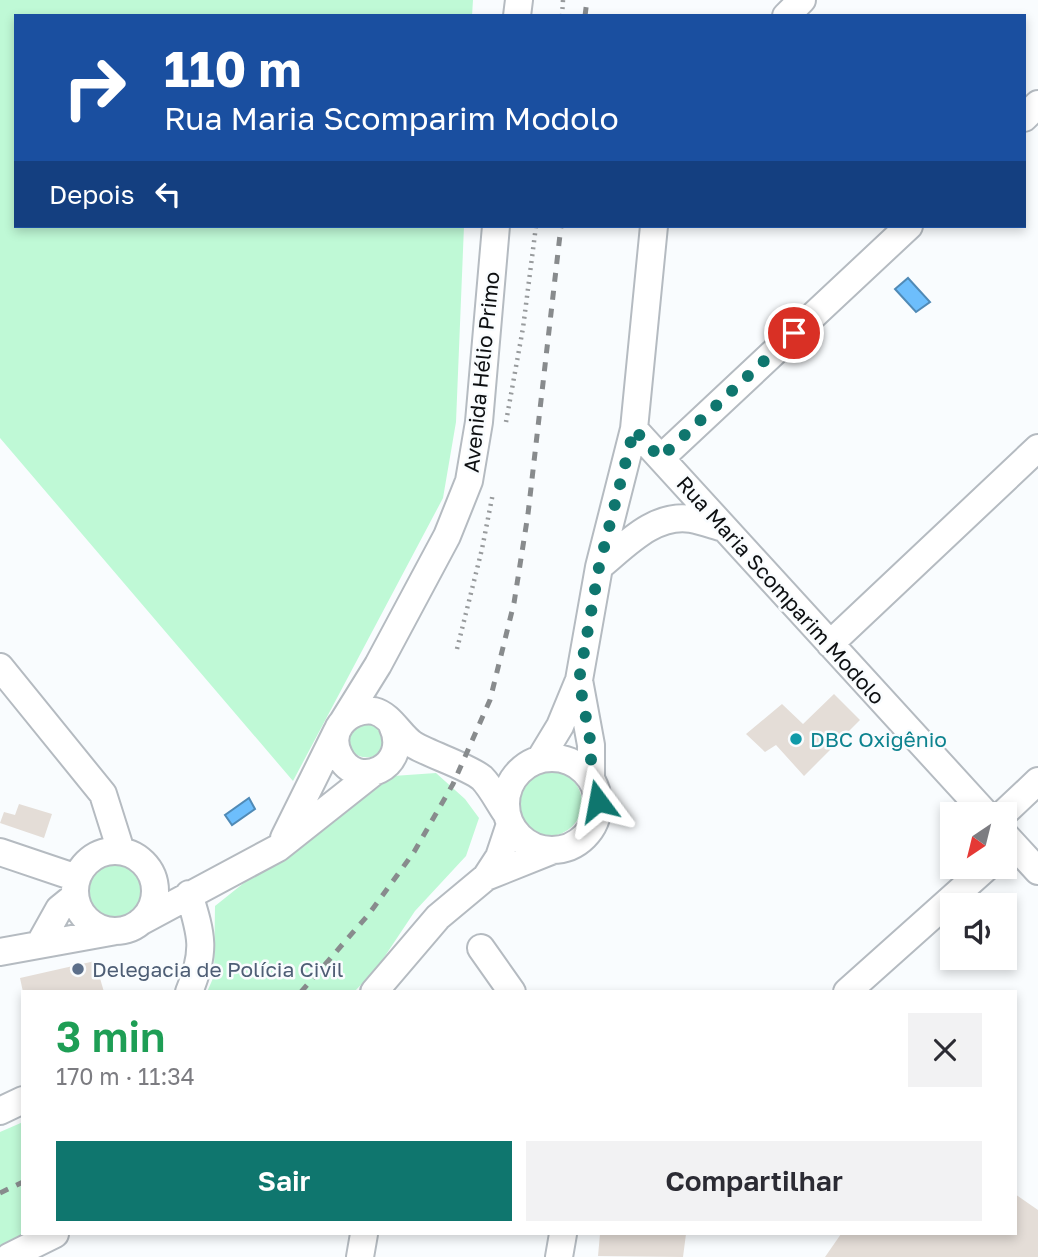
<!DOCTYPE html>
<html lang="pt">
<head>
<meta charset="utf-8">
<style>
  :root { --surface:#fff; --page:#f2f2f3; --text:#2b2b33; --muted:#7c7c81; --accent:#0f766e }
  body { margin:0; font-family:"Golos Text",sans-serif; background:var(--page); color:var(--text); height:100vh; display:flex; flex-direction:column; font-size:26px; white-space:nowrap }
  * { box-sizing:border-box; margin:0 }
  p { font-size:23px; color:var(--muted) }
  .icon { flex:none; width:38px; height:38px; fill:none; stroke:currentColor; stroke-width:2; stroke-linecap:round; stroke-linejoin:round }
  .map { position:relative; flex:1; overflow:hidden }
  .details { position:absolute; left:21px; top:990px; width:996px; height:245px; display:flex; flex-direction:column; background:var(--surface); border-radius:0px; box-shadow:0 4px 10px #0003 }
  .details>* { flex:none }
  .top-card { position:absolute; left:14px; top:14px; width:1012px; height:214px; border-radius:0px; box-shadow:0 4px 10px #0003; background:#1a4fa0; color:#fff; overflow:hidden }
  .needle { width:46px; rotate:215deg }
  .controls { position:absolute; left:940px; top:802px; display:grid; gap:14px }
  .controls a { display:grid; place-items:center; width:77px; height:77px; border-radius:0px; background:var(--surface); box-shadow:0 4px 10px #0003; font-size:35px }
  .pin { position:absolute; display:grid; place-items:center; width:60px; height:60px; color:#fff; margin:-30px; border:4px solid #fff; border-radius:50%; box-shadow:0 2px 7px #0007 }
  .me { position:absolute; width:77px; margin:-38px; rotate:347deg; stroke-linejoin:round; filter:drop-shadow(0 0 5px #0008) }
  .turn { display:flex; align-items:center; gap:24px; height:147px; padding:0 35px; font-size:32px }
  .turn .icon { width:91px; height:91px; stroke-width:2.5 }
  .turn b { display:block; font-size:49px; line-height:60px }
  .then { display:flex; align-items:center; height:66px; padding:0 35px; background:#0003; gap:14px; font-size:26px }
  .round { display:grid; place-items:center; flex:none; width:74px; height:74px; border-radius:0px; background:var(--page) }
  .overview { display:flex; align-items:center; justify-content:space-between; height:119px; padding:0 35px }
  h1 { font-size:42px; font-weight:600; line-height:52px; color:#1e9e55 }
  .cta { display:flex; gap:14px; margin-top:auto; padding:14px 35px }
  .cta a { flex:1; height:80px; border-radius:0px; background:var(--accent); color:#fff; font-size:28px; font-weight:600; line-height:80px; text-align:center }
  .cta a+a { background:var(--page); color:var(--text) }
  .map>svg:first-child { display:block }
  .green { fill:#bff9d6 }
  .water { fill:#6dbefc; stroke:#508ab6; stroke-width:2 }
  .building { fill:#e4ddd7 }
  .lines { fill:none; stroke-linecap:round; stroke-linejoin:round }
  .minor-casing { stroke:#b5bbc1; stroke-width:30 }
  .path { stroke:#989b9d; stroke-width:4.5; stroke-dasharray:2 5; stroke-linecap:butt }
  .minor { stroke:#fff; stroke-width:26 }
  .rail { stroke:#888b8d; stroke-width:5; stroke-dasharray:9 9; stroke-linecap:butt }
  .route { stroke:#0f766e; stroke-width:12; stroke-dasharray:0 21.6 }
  .culture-dot { fill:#0f9aa8; stroke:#f9fcfe; stroke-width:2.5 }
  .service-dot { fill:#5c6f8a; stroke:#f9fcfe; stroke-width:2.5 }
  .labels { text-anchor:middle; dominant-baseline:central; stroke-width:5; stroke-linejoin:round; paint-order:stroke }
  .street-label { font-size:21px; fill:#0d0f11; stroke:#f9fcfe }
  .culture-label { font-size:21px; fill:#0d838f; stroke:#f9fcfe; text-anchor:start }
  .service-label { font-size:21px; fill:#4e5e75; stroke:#f9fcfe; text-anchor:start }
</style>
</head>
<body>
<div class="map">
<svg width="1038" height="1257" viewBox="0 0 1038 1257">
  <rect width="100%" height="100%" fill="#f9fcfe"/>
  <path class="green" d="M0 0H473L472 16H16V226H464L456 422 443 498 293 781 0 438Z
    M360 722 378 723 387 739 378 755C352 765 338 741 360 722Z
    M516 803a33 33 0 1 1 66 0a33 33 0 1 1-66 0Z
    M436 773 465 799 479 818 466 856 415 911 377 968 354 992H207L214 976 215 906 264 867 393 776Z
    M87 892a31 31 0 1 1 62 0a31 31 0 1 1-62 0Z
    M23 1122V1234H27L0 1247V1132Z"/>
  <path class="water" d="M908 278 930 302 916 312 895 289Z
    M249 798 255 809 232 825 225 815Z"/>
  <path class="building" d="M834 694 860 720 804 776 776 745 765 752 746 734 782 704 803 724Z
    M19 804 52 814 44 838 0 823 4 812 15 815Z
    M95 961 104 992H23L20 978Z
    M1015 1194 1038 1210V1257H825L841 1234H1015Z
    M600 1234H686L683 1257 598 1256Z"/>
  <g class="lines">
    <defs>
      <path id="minor" d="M517 16 519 0
        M786 16 802 0
        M1024 118 1038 104
        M634 429 986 814
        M661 458 909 226
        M599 567C625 546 654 513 691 519 702 521 713 525 724 528
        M830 644 1038 448
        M0 667 103 794 121 851
        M579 680 591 745V778
        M342 723 378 665 447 536 469 481 479 422 496 226
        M392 725C412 767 356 792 339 755 334 745 334 733 341 724 348 714 362 709 374 711 391 715 400 736 414 745 431 755 469 767 482 778 491 787 499 803 506 813
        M506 804a46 46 0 1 1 92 0a46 46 0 1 1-92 0Z
        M540 759 560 726 579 680 599 567 634 429 654 226
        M1003 814 1038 781
        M1004 834 1038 871
        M284 838 337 731
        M75 891a40 40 0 1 1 80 0a40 40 0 1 1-80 0Z
        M0 852 77 878
        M486 877 551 851
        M189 894C202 936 206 951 189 992
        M140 922 278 848 374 772
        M40 943 59 909 75 896
        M481 948 512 992
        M0 952 116 931
        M374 992 438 917 486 877 499 857 510 824
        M847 992 988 866
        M0 1111 23 1100
        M9 1257 55 1234
        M360 1257 364 1234
        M559 1257 563 1234"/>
    </defs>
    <use href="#minor" class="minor-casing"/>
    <path class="path" d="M562 16 563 0
      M506 422 523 328 536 226
      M457 649 482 549 493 493"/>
    <use href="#minor" class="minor"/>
    <path class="rail" d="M585 16 587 0
      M301 992 369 914 414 852 453 784 490 700 514 603 528 514 561 226
      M0 1193 23 1182"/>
  </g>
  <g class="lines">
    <path class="route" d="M598 801V792L591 778V745L579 680 599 567 634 429 660 458 794 333"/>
  </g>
  <circle class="culture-dot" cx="796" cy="739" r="7"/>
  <circle class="service-dot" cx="78" cy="969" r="7"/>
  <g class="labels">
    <g class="street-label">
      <text transform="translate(481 372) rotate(-84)">Avenida Hélio Primo</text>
      <text transform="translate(781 590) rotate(48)">Rua Maria Scomparim Modolo</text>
    </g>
    <g class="culture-label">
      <text x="810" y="739">DBC Oxigênio</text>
    </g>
    <g class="service-label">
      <text x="92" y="969">Delegacia de Polícia Civil</text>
    </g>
  </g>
</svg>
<div class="controls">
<a><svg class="needle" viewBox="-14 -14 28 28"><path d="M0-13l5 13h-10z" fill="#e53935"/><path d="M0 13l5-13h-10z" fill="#7c7c81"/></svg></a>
<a><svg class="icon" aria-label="sound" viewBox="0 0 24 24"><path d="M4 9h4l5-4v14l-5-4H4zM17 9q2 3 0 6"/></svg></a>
</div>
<div class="pin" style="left:794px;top:333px;background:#d93025"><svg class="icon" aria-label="arrive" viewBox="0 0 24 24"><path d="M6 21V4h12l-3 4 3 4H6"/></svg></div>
<svg class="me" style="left:598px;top:801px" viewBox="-20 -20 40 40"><path d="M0-17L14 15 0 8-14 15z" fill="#0f766e" stroke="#fff" stroke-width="4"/></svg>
<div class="top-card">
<div class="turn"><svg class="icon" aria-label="right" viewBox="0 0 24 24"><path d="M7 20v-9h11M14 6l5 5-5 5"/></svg><div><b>110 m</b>Rua Maria Scomparim Modolo</div></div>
<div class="then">Depois<svg class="icon" aria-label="left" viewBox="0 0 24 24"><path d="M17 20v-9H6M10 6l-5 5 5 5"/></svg></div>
</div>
<section class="details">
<div class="overview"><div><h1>3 min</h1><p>170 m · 11:34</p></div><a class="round"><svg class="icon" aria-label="close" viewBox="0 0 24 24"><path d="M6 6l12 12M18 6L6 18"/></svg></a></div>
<div class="cta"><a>Sair</a><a>Compartilhar</a></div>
</section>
</div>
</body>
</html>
